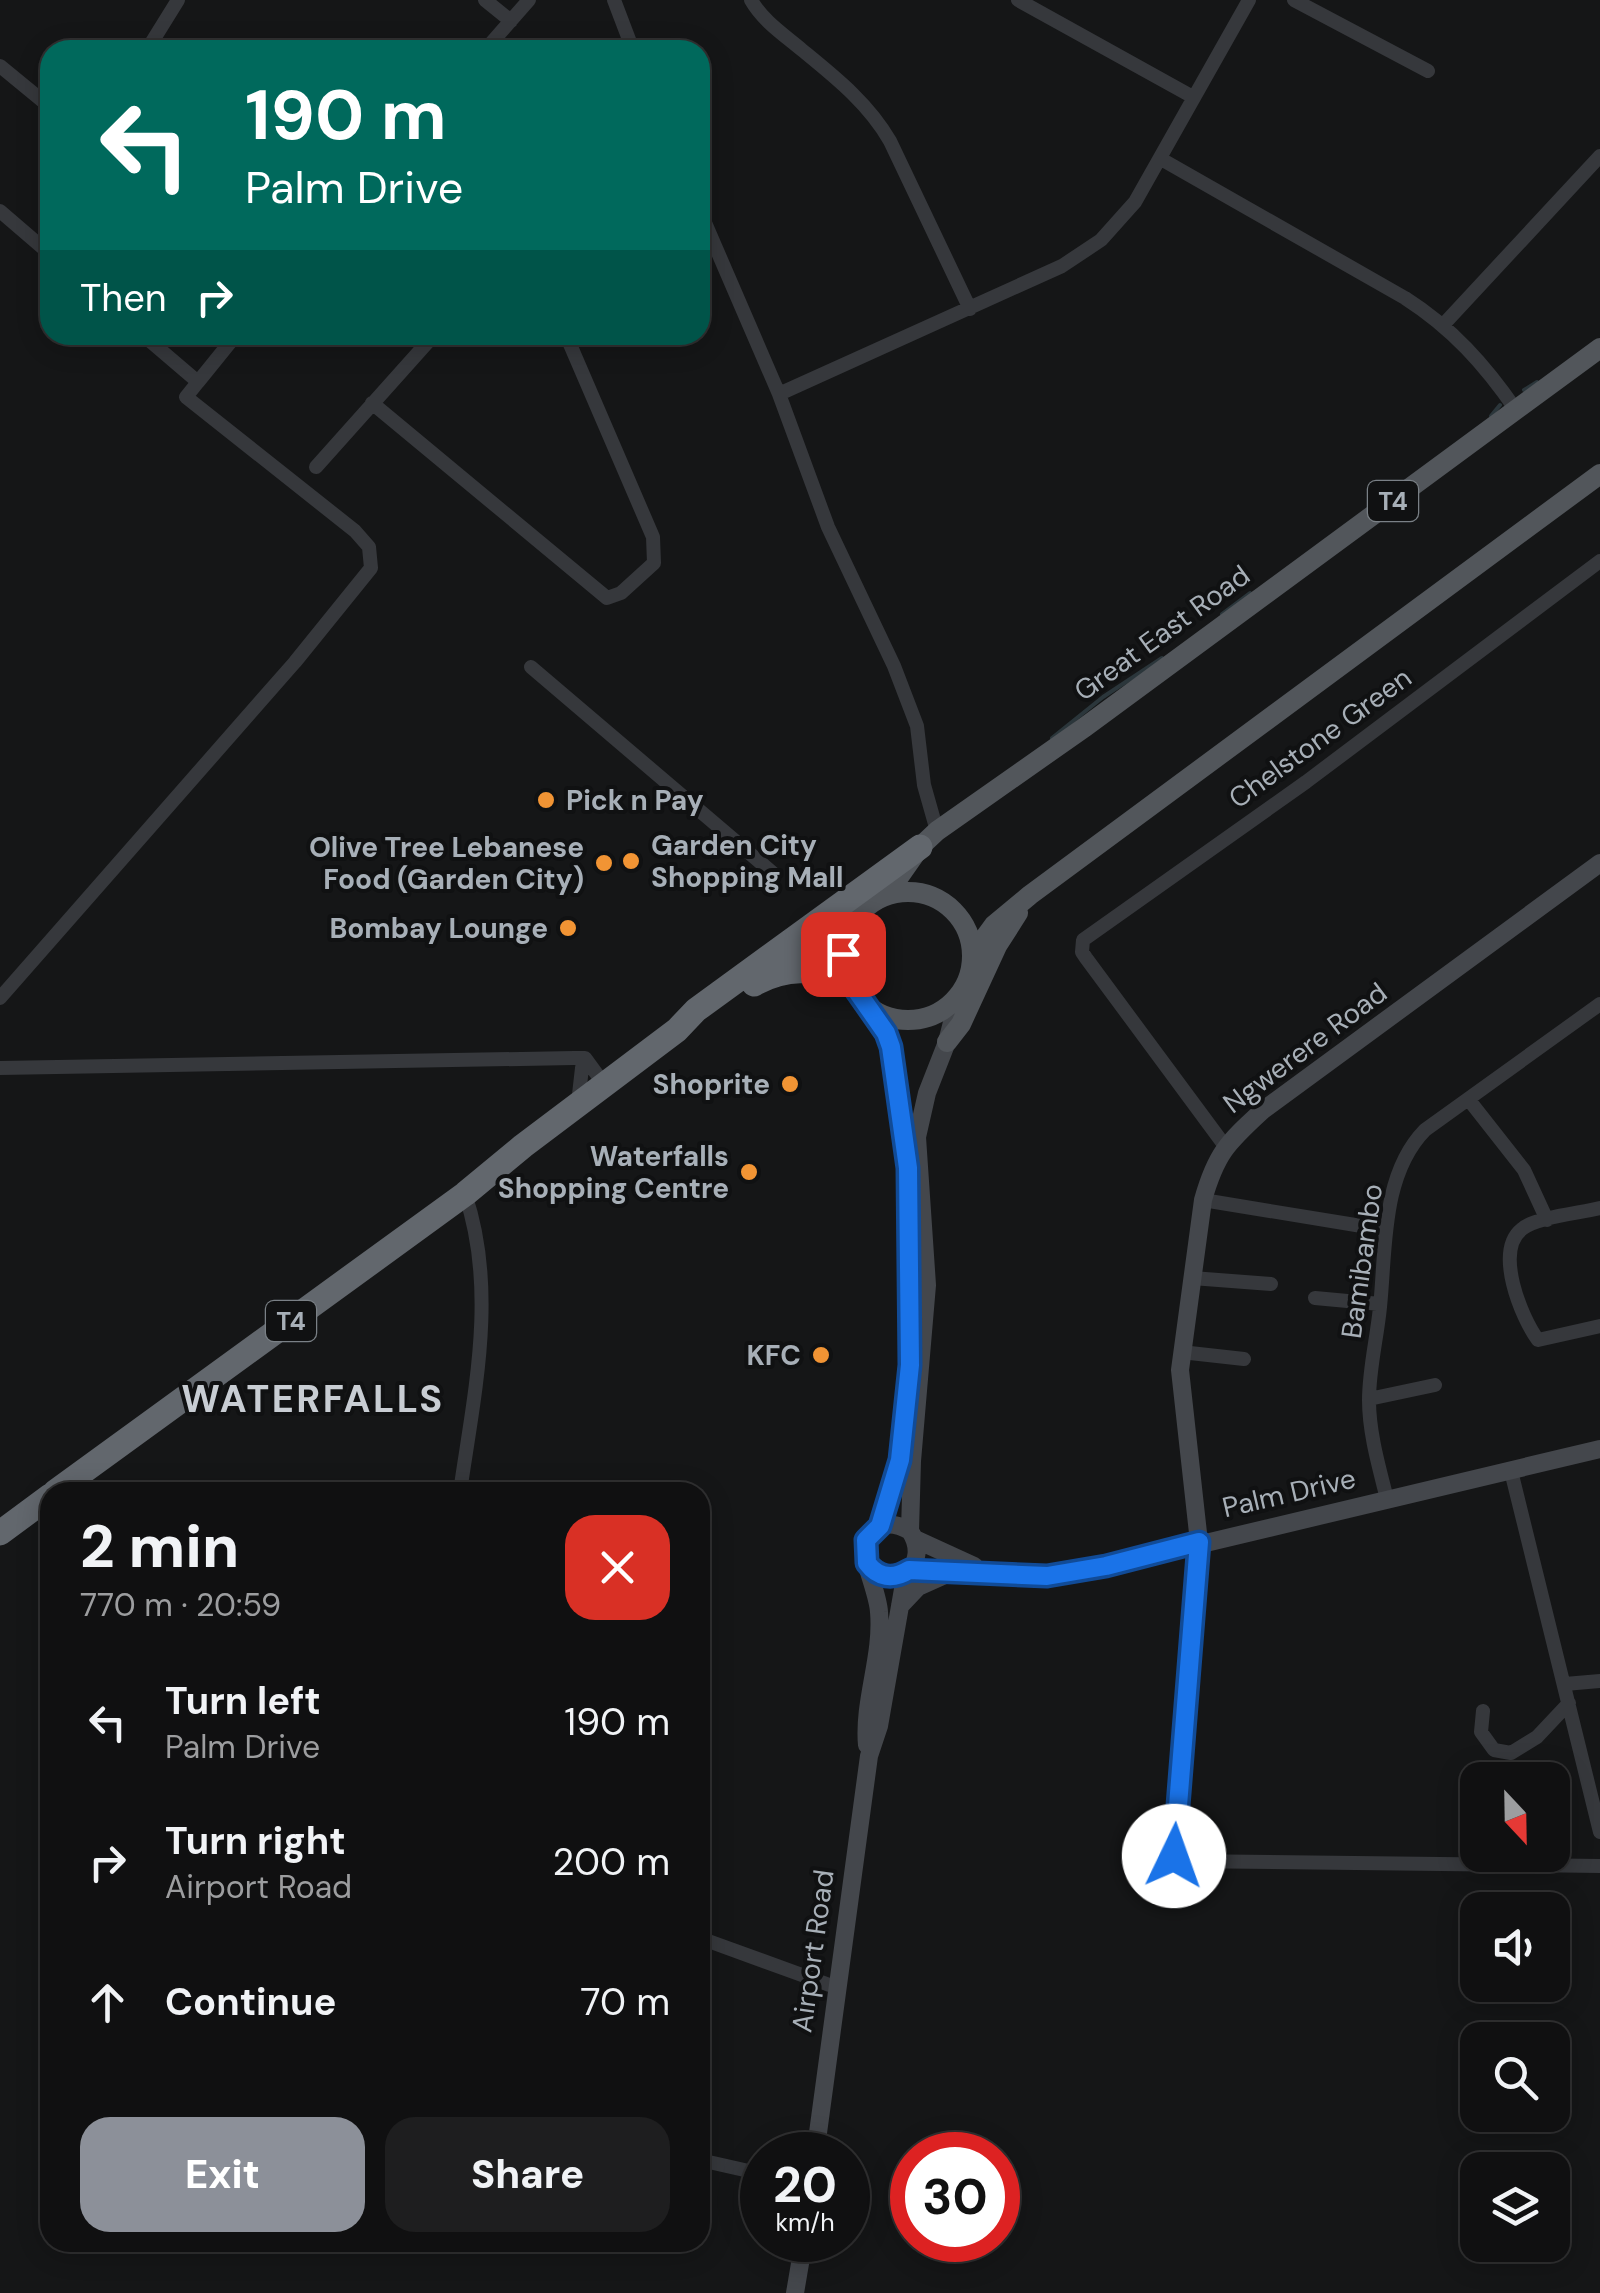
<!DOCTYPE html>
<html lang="en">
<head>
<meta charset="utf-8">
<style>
  :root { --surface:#101011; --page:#1e1e1f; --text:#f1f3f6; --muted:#9c9d9f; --line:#303031; --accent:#8c9099 }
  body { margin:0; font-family:"DM Sans",sans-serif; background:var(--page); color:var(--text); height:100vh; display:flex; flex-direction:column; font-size:38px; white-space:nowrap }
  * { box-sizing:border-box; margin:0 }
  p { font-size:32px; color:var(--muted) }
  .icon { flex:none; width:55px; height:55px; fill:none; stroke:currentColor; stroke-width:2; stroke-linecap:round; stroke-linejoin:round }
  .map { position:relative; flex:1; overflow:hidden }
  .drawer { position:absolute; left:40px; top:1482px; width:670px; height:770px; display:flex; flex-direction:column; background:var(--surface); border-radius:30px; box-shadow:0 5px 25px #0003,0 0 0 2px var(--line) }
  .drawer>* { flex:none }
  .guide { position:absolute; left:40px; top:40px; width:670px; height:305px; border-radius:30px; box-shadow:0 5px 25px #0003,0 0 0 2px var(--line); background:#00695c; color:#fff; overflow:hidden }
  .needle { width:65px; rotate:158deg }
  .buttons { position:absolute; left:1460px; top:1762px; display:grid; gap:20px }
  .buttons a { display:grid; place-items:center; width:110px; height:110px; border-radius:20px; background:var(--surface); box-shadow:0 5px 25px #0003,0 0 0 2px var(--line); font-size:50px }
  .speed { position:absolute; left:740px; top:2132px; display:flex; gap:20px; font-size:50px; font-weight:700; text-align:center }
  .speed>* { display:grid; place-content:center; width:130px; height:130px; border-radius:50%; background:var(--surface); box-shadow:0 5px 25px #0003,0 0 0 2px var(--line); line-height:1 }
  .speed small { font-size:25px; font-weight:400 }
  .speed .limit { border:15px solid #d22; background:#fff; color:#111 }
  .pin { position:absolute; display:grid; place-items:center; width:85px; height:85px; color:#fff; margin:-42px; border-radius:20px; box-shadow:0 5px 15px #0006 }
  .me { position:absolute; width:110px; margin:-55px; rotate:3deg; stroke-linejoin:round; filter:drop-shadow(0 0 8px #0008) }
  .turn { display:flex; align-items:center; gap:35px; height:210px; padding:0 40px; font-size:45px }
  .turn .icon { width:130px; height:130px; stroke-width:2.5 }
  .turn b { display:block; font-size:70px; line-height:85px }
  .then { display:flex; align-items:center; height:95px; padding:0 40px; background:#0003; gap:20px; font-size:38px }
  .round { display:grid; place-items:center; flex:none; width:105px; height:105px; border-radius:30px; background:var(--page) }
  .summary { display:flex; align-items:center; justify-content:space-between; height:170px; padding:0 40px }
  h1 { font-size:60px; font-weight:800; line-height:75px }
  .button { display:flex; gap:20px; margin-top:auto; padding:20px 40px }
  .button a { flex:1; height:115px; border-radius:30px; background:var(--accent); color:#fff; font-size:40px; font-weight:800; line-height:115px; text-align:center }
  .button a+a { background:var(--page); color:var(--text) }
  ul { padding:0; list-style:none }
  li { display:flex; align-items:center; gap:30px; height:140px; padding:0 40px }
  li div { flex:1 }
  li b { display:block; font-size:38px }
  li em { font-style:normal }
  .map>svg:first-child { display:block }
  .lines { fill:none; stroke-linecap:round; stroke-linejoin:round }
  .stream { stroke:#2b363b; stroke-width:4 }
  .street { stroke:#36383c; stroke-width:14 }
  .secondary { stroke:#44474c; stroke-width:18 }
  .primary { stroke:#52565b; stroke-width:20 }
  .highway { stroke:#62676d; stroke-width:25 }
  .route-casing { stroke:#114b97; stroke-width:25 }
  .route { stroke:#1a73e8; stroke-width:18 }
  .poi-dot { fill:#f19434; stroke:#101112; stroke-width:4 }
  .labels { text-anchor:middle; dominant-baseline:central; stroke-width:8; stroke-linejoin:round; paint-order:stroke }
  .shield { fill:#101112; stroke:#7a8086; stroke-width:2.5 }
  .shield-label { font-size:25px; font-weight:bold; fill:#a7afb7 }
  .street-label { font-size:28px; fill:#a7afb7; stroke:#101112 }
  .poi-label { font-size:28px; font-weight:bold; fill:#a7afb7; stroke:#101112; text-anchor:end }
  .district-label { font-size:38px; font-weight:bold; letter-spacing:2.5px; fill:#c8cdd3; stroke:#101112 }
</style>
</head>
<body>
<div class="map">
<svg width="1600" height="2293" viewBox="0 0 1600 2293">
  <rect width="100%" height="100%" fill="#151617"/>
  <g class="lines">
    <path class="stream" d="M1524 390 1537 382
      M1491 416 1500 405
      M1222 614 1250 593
      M1052 738 1103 697 1162 658"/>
    <path class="street" d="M485 0 511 21
      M614 0 633 50
      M751 0C763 21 783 34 802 50 835 77 868 103 890 141L970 309
      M1018 0 1193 97
      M1294 0 1428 71
      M147 50 178 0
      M485 50 529 0
      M0 66 50 107
      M1161 159 1405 298C1452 328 1485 365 1516 410
      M0 211 50 254
      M700 211 779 394 828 527 894 666 917 726 924 785 937 831
      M1444 324 1600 156
      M143 335 198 382 236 335
      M779 394 1062 266 1101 240 1135 202 1249 0
      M372 403 607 598 621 593 654 563 653 537 566 335
      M316 467 434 335
      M531 667 774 874
      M0 998 295 662 371 568 369 547 355 531 186 397 198 382
      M0 1068 574 1058H585L604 1084
      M1469 1100 1524 1170 1547 1220
      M578 1103 582 1068
      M1225 1146 1086 958 1082 952 1083 940 1306 782 1600 561
      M1203 1200 1386 1230
      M1600 1208C1581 1213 1536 1217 1522 1229 1494 1251 1521 1317 1538 1340L1600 1326
      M1192 1278 1271 1284
      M1315 1298 1380 1304
      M1181 1352 1244 1359
      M1369 1399 1435 1385
      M1511 1471 1600 1832
      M460 1492C474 1394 498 1291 465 1194
      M1387 1499C1379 1467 1369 1433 1369 1400 1369 1369 1377 1338 1380 1307 1386 1250 1381 1175 1425 1130L1600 1004
      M1199 1542 1173 1851 1180 1861 1600 1866
      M1565 1684 1600 1681
      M1483 1711 1481 1732 1494 1750 1511 1753 1537 1737 1569 1703
      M700 1938 835 1987
      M700 2160 762 2174"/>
    <path class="secondary" d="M868 1007 886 1033 891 1047 907 1154
      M908 1379 911 1331 909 1180
      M880 1526 901 1460 903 1439
      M910 1531 912 1461 927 1285 917 1137 927 1093 947 1042 959 995
      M915 1539 974 1566
      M1199 1542 1180 1370 1203 1200C1216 1154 1227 1143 1262 1111L1600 863
      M909 1570 1047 1576 1105 1567 1600 1449
      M900 1606 918 1587 947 1574
      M867 1745C863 1701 883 1656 879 1612 878 1592 861 1559 865 1543 871 1521 893 1521 910 1531 931 1563 898 1593 869 1566
      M815 2155 869 1756 879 1726 906 1572
      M795 2293 804 2240"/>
    <path class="primary" d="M844 956a64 64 0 1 1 128 0a64 64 0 1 1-128 0Z
      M887 894 920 847 937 831 1085 727 1600 348
      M972 955 994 925 1030 895 1600 474
      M947 1042 961 1024 997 946 1018 913"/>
    <path class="highway" d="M787 954 823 942 850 928
      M754 984C788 965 812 969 849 980
      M55 1492 465 1194 523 1146 677 1030 696 1010 920 847
      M0 1533 50 1496"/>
  </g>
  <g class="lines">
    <defs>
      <path id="route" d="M843 954 849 980 886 1033 891 1047 908 1168 910 1365 900 1460 880 1526 866 1540 867 1563C878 1578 893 1580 909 1570L1047 1576 1106 1566 1199 1542 1174 1856"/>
    </defs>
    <use href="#route" class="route-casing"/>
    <use href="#route" class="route"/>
  </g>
  <g class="poi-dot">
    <circle cx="546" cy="800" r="10"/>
    <circle cx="631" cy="861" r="10"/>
    <circle cx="604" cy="863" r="10"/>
    <circle cx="568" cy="928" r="10"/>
    <circle cx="790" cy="1084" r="10"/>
    <circle cx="749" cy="1172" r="10"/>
    <circle cx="821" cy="1355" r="10"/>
  </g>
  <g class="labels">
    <g class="shield">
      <rect x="1368" y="481" width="50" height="40" rx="8"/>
      <rect x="266" y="1301" width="50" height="40" rx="8"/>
    </g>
    <g class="shield-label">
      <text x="1393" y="501">T4</text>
      <text x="291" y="1321">T4</text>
    </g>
    <g class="street-label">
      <text transform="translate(1162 633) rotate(-36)">Great East Road</text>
      <text transform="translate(1320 738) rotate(-36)">Chelstone Green</text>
      <text transform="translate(1305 1048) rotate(-37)">Ngwerere Road</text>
      <text transform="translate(1362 1261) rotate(-82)">Bamibambo</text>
      <text transform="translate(1289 1493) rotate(-13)">Palm Drive</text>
      <text transform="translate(813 1951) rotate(-82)">Airport Road</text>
    </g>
    <g class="poi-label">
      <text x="566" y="800" text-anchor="start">Pick n Pay</text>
      <text x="651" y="845" text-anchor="start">Garden City<tspan x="651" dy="32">Shopping Mall</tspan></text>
      <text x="584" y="847">Olive Tree Lebanese<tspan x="584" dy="32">Food (Garden City)</tspan></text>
      <text x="548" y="928">Bombay Lounge</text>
      <text x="770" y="1084">Shoprite</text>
      <text x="729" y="1156">Waterfalls<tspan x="729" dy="32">Shopping Centre</tspan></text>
      <text x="801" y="1355">KFC</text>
    </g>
    <g class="district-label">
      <text x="313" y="1399">WATERFALLS</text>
    </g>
  </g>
</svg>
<div class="buttons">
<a><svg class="needle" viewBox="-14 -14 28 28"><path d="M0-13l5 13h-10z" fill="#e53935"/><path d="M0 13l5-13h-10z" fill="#9c9d9f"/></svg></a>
<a><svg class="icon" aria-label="sound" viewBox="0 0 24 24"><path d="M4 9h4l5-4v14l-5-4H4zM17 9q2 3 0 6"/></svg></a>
<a><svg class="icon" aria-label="search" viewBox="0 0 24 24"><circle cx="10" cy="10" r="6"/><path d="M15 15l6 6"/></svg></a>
<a><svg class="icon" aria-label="layers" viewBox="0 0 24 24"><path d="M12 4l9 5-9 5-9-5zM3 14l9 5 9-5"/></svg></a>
</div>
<div class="speed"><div>20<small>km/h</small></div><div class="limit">30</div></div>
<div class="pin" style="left:843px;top:954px;background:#d93025"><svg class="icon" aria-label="arrive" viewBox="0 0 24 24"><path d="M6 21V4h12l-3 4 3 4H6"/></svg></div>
<svg class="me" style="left:1174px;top:1856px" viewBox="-20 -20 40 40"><circle r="19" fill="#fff"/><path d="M0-13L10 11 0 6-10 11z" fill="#1a73e8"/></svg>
<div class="guide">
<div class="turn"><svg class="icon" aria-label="left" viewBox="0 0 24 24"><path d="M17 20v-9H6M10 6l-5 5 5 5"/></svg><div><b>190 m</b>Palm Drive</div></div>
<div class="then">Then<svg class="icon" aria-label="right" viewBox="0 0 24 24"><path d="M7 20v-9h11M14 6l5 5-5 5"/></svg></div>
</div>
<section class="drawer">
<div class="summary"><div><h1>2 min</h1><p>770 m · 20:59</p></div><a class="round" style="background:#d93025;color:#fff"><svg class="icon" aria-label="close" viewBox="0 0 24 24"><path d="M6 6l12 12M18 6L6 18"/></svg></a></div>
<ul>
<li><svg class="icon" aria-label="left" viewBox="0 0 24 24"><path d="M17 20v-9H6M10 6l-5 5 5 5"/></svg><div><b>Turn left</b><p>Palm Drive</p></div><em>190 m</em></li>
<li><svg class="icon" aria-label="right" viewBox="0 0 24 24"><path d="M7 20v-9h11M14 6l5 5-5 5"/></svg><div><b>Turn right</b><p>Airport Road</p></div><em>200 m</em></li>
<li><svg class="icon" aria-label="ahead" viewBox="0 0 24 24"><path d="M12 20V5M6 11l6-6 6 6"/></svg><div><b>Continue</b></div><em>70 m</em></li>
</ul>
<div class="button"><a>Exit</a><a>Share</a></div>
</section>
</div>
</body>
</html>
